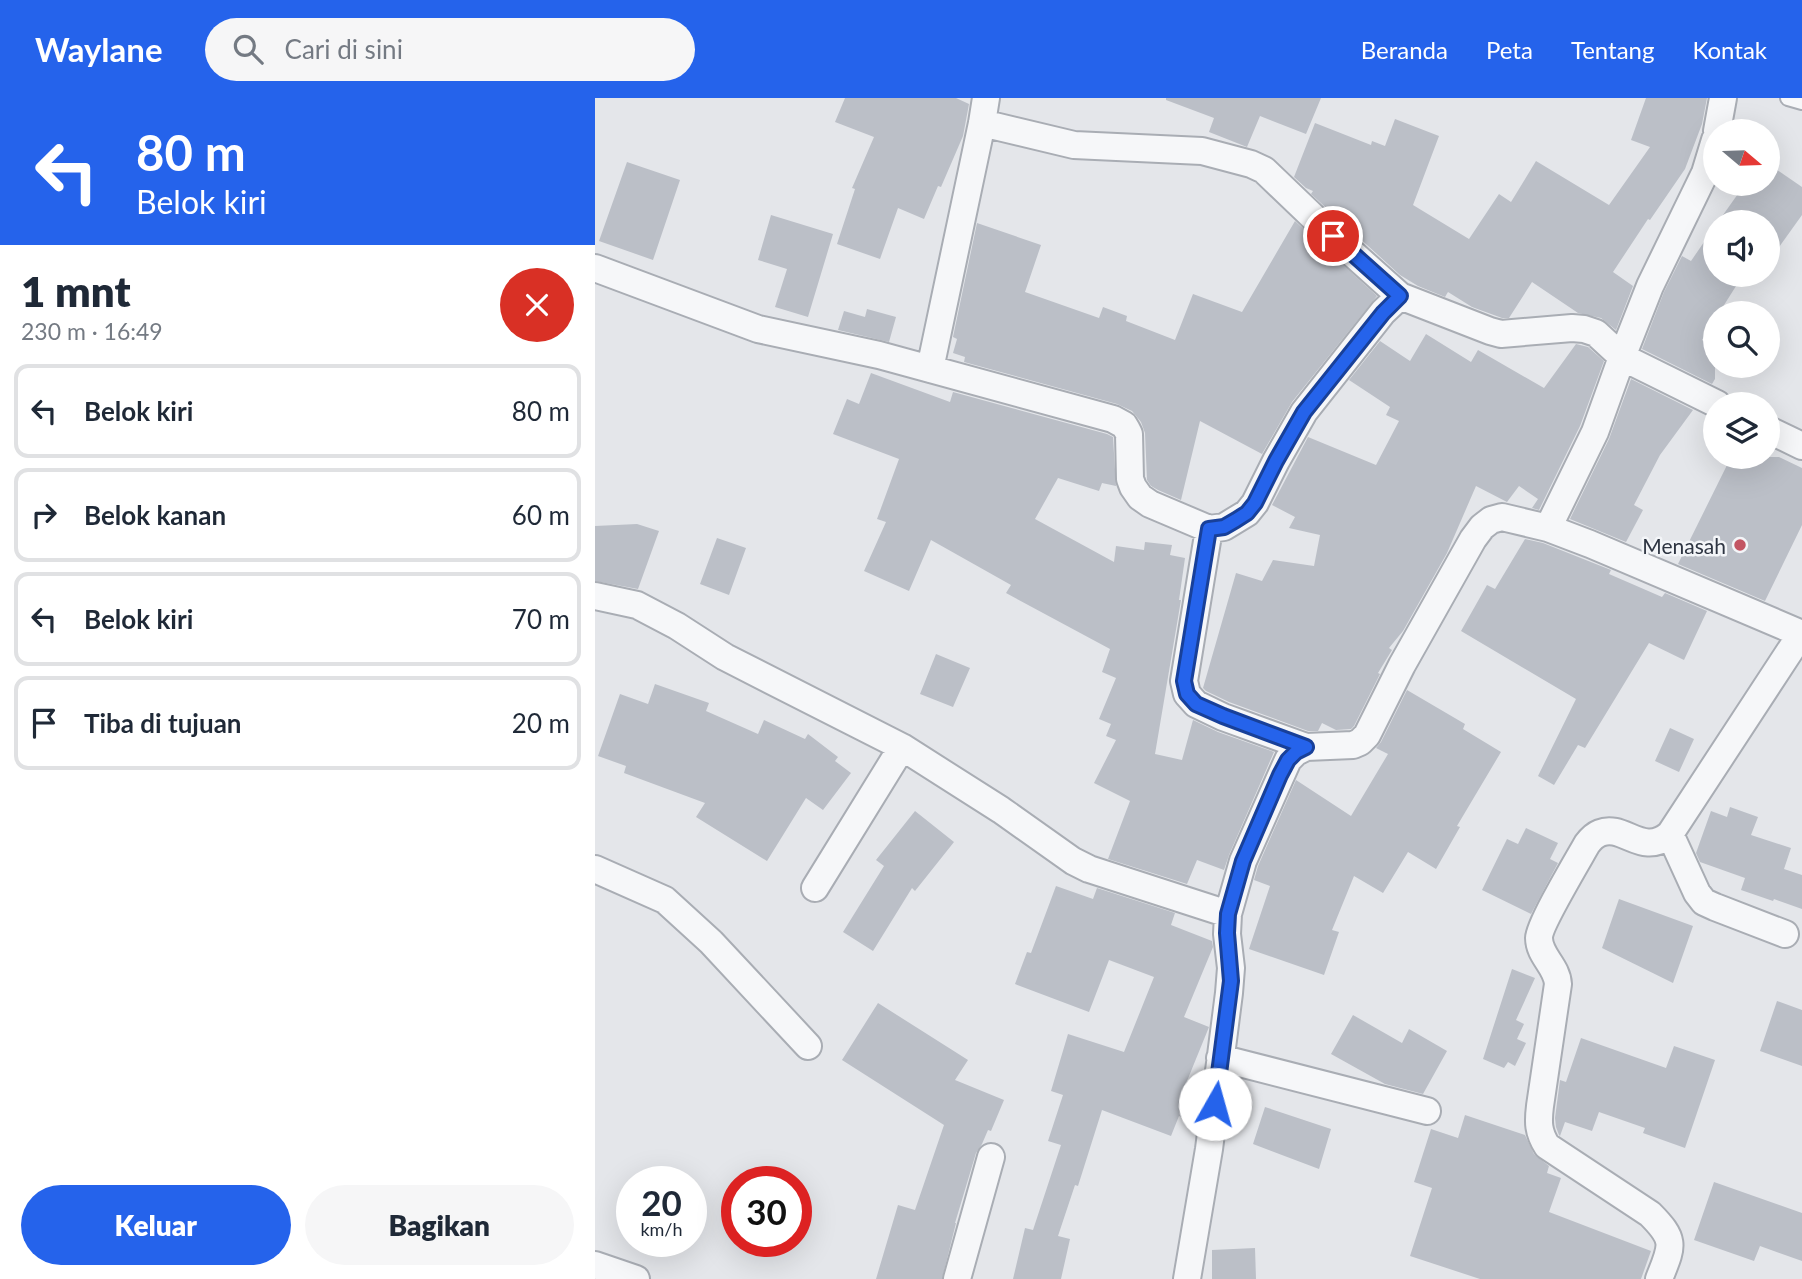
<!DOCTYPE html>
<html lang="id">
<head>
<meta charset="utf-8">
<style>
  :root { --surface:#fff; --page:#f6f6f7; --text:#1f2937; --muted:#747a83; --line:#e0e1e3; --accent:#2563eb }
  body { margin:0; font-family:Lato,sans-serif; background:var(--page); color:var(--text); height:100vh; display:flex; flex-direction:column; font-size:26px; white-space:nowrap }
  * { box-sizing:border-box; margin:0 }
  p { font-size:23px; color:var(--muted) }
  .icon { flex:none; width:38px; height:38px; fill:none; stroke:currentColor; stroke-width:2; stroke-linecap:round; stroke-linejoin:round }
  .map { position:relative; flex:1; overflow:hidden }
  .panel { display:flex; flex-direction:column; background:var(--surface); width:595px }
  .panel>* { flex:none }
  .hud { background:#2563eb; color:#fff; overflow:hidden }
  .needle { width:46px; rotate:109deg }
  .fabs { position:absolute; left:1108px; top:21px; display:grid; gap:14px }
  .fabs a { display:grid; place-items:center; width:77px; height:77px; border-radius:50%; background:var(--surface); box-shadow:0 7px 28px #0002; font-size:35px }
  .speed { position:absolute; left:21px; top:1068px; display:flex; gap:14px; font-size:35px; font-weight:700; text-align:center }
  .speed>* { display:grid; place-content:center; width:91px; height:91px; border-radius:50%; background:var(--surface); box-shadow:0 7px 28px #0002; line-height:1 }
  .speed small { font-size:18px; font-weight:400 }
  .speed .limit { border:10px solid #d22; background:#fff; color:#111 }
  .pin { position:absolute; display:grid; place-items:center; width:60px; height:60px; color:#fff; margin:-30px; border:4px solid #fff; border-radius:50%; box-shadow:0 2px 7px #0007 }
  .me { position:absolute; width:77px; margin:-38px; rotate:7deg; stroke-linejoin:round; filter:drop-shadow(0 0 5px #0008) }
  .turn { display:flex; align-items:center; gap:24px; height:147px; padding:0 21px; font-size:32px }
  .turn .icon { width:91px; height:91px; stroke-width:2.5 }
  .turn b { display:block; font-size:49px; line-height:60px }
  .round { display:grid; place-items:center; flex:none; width:74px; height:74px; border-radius:37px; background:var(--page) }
  .summary { display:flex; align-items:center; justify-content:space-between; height:119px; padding:0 21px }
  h1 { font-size:42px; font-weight:800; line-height:52px }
  .button { display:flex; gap:14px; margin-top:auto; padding:14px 21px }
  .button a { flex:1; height:80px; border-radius:42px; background:var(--accent); color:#fff; font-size:28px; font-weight:800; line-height:80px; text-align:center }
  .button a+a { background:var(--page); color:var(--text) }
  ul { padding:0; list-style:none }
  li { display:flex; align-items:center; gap:21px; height:94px; margin:0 14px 10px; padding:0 7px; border:4px solid var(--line); border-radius:14px }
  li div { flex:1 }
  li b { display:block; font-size:26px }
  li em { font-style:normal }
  header { display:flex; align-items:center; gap:42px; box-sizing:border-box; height:98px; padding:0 35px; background:var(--accent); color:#fff }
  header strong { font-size:33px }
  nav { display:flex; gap:38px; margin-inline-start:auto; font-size:24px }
  .search { width:490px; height:63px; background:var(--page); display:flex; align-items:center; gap:18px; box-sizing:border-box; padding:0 24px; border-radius:38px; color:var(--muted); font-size:26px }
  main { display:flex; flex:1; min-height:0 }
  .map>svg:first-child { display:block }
  .building { fill:#bbbfc7 }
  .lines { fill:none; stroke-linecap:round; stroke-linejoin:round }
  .lane-casing { stroke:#a9adb4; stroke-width:18 }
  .street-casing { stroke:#a9adb4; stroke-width:30 }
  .lane { stroke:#f6f7f9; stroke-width:14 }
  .street { stroke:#f6f7f9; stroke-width:26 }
  .route-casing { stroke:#184099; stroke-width:18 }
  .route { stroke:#2563eb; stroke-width:12 }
  .poi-dot { fill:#c35563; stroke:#f3f5f8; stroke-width:2.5 }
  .labels { text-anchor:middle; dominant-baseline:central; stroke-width:5; stroke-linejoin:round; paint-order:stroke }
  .poi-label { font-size:21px; fill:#2d3441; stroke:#f3f5f8; text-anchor:end }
</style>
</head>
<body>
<header>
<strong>Waylane</strong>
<div class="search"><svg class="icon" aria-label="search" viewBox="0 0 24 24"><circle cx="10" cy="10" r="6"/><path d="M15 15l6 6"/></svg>Cari di sini</div>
<nav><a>Beranda</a><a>Peta</a><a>Tentang</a><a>Kontak</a></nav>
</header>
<main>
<section class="panel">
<div class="hud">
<div class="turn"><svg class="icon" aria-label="left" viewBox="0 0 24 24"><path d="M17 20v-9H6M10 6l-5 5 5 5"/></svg><div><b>80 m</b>Belok kiri</div></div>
</div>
<div class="summary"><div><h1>1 mnt</h1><p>230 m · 16:49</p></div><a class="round" style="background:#d93025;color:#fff"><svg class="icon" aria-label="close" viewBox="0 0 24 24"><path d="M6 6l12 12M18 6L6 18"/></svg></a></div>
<ul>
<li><svg class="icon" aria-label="left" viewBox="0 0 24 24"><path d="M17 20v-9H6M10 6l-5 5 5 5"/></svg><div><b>Belok kiri</b></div><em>80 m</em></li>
<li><svg class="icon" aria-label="right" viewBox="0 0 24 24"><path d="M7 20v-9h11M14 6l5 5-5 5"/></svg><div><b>Belok kanan</b></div><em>60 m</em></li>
<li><svg class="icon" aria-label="left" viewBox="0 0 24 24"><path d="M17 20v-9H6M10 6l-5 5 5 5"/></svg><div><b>Belok kiri</b></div><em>70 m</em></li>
<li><svg class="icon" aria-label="arrive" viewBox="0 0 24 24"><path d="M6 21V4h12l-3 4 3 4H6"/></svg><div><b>Tiba di tujuan</b></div><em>20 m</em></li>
</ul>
<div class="button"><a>Keluar</a><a>Bagikan</a></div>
</section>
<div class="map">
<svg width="1207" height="1181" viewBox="0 0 1207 1181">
  <rect width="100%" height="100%" fill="#e4e6ea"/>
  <path class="building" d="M250 0H361L374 6 368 38 346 89 343 88 329 121 303 110 285 161 242 146 260 91 257 90 279 39 240 24Z
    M571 0H726L711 36 665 18 652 49 614 34 619 20 571 2Z
    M1051 0H1112L1107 26 1090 71 1055 122 1053 121 1018 174 1038 188 1021 232 1006 220 983 215 937 184 914 220H907L877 209 853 194 850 199 823 188 805 177 716 96 718 93 711 90 699 79 720 25 776 47 777 43 790 48 800 21 844 38 818 107 874 141 904 96 916 104 941 63 1014 107 1055 49 1036 42Z
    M32 64 85 82 58 162 4 143Z
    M1172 65 1207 89V117L1172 166V124H1123L1150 86H1172Z
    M176 117 238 136 213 219 180 209 192 171 163 162Z
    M700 123 782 198 697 304 667 356 605 323 586 402 563 392 556 388 552 382 550 335 546 324 537 313 522 306 369 264 370 259 358 255 362 241 358 239 382 125 446 147 430 194 504 220 508 209 532 218 531 223 580 242 598 196 647 214Z
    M1120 128V177H1148L1124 215H1120V222L1107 242 1120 250V281L1117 286 1047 251 1069 194 1087 158 1096 163Z
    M272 211 301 219 294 244 243 232 249 213 270 219Z
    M831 236 876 264 883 252 949 290 981 246 993 249 1009 263 985 328 944 412 937 410 943 401 924 388 912 404 881 388 852 455 808 533 794 550 797 552 783 575 785 576 759 628 756 631 741 632 727 625 723 633H713L634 604 611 593 608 590 641 475 667 483 678 462 719 468 725 437 694 430 700 419 677 407 713 339 781 367 804 323 791 317 795 309 754 282 785 243 815 263Z
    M276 275 355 304 358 294 512 336 518 339 521 388 507 385 504 393 463 380 440 421 519 464 521 448 549 452 550 444 577 447 575 457 590 460 584 502H586L560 656 587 662 598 622 623 634 679 654 634 757 629 772 602 762 592 786 513 761 535 703 499 685 521 642 511 638 516 626 504 621 521 580 507 574 515 551 411 495 416 487 336 442 314 493 269 473 291 424 282 421 304 361 238 336 252 301 264 306Z
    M1036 281 1098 312 1065 357 1039 407 1048 412 1031 444 975 421 1014 341Z
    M1136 359H1184L1207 370V427L1170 503 1083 466Z
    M42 426 64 433 43 491 0 483V428Z
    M122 440 151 450 134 497 105 486Z
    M930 441 948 445 1016 472 1014 476 1067 499 1070 495 1112 513 1089 562 1054 545 990 650 983 647 959 687 943 678 981 601 866 533 892 487 900 491Z
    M341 556 375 570 358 609 325 596Z
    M60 586 114 605 111 613 163 636 169 622 210 641 213 636 243 659 240 663 256 675 228 712 211 700 172 763 101 719 110 705 29 675 31 668 3 658 25 596 53 606Z
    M812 592 870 626 868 631 906 654 862 728 865 729 841 771 813 754 788 795 759 778 737 832 744 834 729 877 654 851 675 788 659 782 663 768 701 682 756 718 793 656 781 650 786 644Z
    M1075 630 1099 641 1084 674 1060 663Z
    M1135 709 1163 719 1156 737 1196 750 1189 771 1207 777V811L1179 801 1178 803 1146 792 1150 780 1105 764 1101 755 1116 713 1132 719Z
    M320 713 359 744 320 793 317 790 278 853 248 834 289 768 281 762Z
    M931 730 963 745 955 761 963 765 936 816 887 792 912 741 923 746Z
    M461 788 498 801 502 790 580 815 576 827 617 843 618 849 589 919 614 929 592 983 606 988 601 1025 584 1018 576 1038 507 1012 483 1088 480 1087 463 1138 475 1141 466 1181H418L430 1130 438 1132 466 1047 453 1043 468 997 456 993 473 936 529 954 559 879 514 862 494 914 420 886 432 854 436 855Z
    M1024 801 1098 828 1078 885 1007 850Z
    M917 871 940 880 921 922 929 926 922 941 931 945 920 968 913 964 909 970 888 961Z
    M1182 903 1207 912V968L1165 953Z
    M283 905 373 962 360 982 409 1002 396 1033 393 1032 387 1046 381 1055 360 1125H361L347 1181H281L303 1107 320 1112 349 1027 247 962Z
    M758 917 807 945 814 931 852 953 828 996 790 986 736 956Z
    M986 940 1071 970 1079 948 1120 962 1090 1050 1048 1035 1050 1030 1004 1014 997 1033 970 1024 965 1038 964 1037 961 1029 960 1020 965 982 971 984Z
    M670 1009 736 1031 724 1071 658 1046Z
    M870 1017 930 1037 939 1056 954 1068 952 1075 966 1080 954 1114 1056 1153 1046 1181H885L815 1158 837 1090 819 1084 836 1031 863 1040Z
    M1119 1084 1207 1115V1163L1165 1148 1159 1163 1099 1142Z
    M660 1150 661 1181H617V1152Z"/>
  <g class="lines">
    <defs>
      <path id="lane" d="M1193 0 1207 4"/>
      <path id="street" d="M387 25 479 47 607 53 656 66 669 72 738 138 805 198 895 233 906 236 977 230 989 231 1001 235 1027 259 1122 306
        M1122 33 1128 0
        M0 170 163 231 284 257 518 321 529 327 532 332 534 336 535 381 538 389 545 399 555 406 614 431 629 429 652 415 660 405 681 363 709 314 788 214 805 198
        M335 271 387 25 391 0
        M1172 331 1207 348
        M953 430 1000 334 1027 259 1055 188 1110 75 1120 42
        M614 431 589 583 592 596 601 606 628 619 711 649
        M0 498 42 507 82 528 130 559 307 649 406 712 478 763 494 771 633 816
        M1075 736 1102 795 1109 804 1120 809 1190 836
        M0 771 70 802 116 844 213 948
        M220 790 307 649
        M625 960 832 1013
        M0 1167 41 1181
        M362 1181 396 1059
        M592 1181 614 1051 634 895 636 870 632 836 633 816 648 763 693 662 701 654 711 649 758 647 765 644 772 637 807 567 878 441 887 429 896 422 907 419 953 430 995 446 1207 536
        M1064 1181C1077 1148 1082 1143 1055 1116L952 1048C943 1034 943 1024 945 1008L963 886C962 868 944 858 944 840 944 827 983 762 992 746 995 742 1000 737 1005 735 1029 725 1047 760 1075 736L1206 536"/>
    </defs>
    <use href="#lane" class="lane-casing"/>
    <use href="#street" class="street-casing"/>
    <use href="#lane" class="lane"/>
    <use href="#street" class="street"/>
  </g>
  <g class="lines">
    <defs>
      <path id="route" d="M620 1006 636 883 632 835 633 816 648 763 685 677 693 662 701 654 711 649 628 618 601 606 592 596 589 583 614 431 629 429 641 422 652 415 660 405 681 363 709 314 788 215 805 198 738 138"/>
    </defs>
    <use href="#route" class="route-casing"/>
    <use href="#route" class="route"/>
  </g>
  <circle class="poi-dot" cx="1145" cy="447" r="7"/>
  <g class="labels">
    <g class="poi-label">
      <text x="1131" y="447">Menasah</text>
    </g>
  </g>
</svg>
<div class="fabs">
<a><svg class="needle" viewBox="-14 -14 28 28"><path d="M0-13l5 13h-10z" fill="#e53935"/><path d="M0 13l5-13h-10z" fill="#747a83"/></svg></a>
<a><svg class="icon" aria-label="sound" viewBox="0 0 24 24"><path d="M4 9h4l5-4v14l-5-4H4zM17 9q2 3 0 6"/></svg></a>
<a><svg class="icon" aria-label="search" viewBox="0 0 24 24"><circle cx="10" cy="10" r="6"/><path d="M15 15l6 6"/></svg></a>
<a><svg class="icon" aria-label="layers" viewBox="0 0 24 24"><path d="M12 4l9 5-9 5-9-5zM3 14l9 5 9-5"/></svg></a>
</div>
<div class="speed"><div>20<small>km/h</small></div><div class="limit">30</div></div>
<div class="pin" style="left:738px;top:138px;background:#d93025"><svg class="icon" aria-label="arrive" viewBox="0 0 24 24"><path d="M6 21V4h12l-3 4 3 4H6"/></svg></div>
<svg class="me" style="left:620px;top:1006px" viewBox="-20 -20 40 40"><circle r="19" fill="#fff"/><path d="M0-13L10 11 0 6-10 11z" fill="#2563eb"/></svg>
</div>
</main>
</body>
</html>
